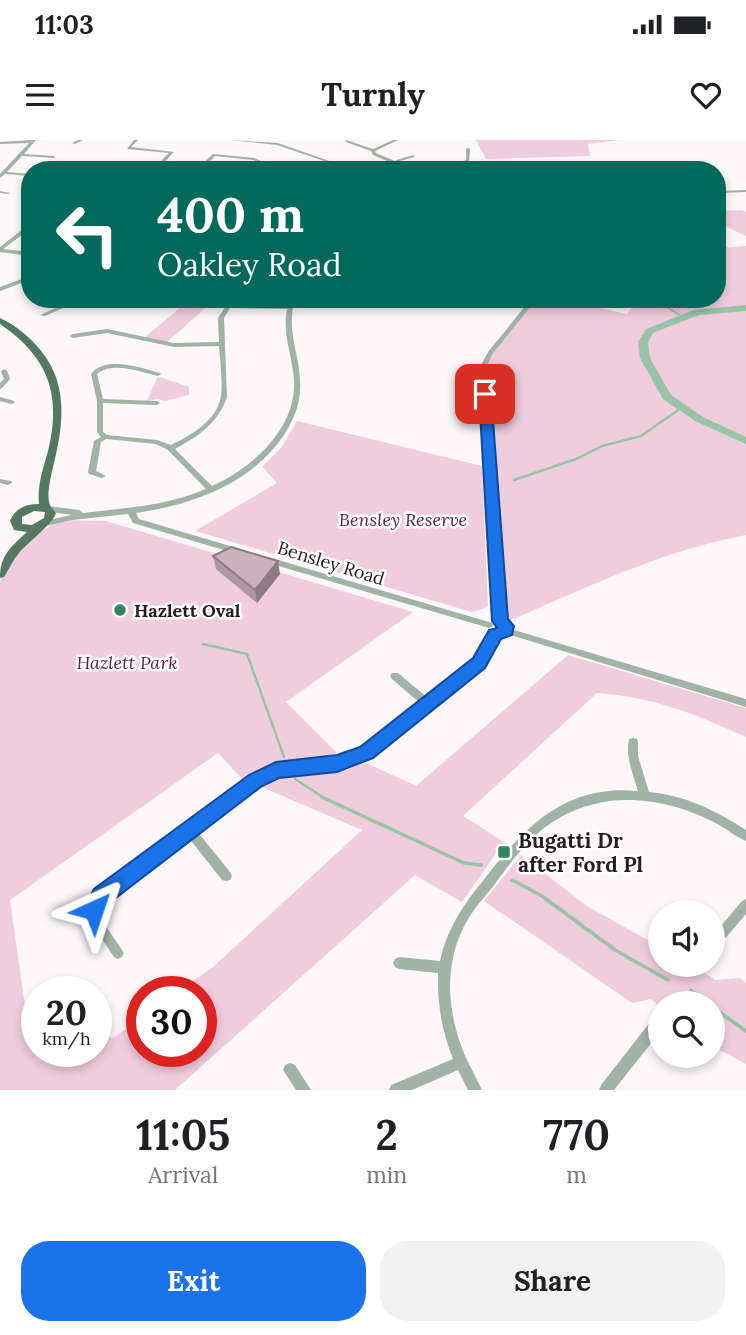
<!DOCTYPE html>
<html lang="en">
<head>
<meta charset="utf-8">
<style>
  :root { --surface:#fff; --page:#f2f2f2; --text:#202124; --muted:#757577; --accent:#1a73e8 }
  body { margin:0; font-family:Lora,serif; background:var(--page); color:var(--text); height:100vh; display:flex; flex-direction:column; font-size:26px; white-space:nowrap }
  * { box-sizing:border-box; margin:0 }
  p { font-size:23px; color:var(--muted) }
  .icon { flex:none; width:38px; height:38px; fill:none; stroke:currentColor; stroke-width:2; stroke-linecap:round; stroke-linejoin:round }
  .map { position:relative; height:950px; overflow:hidden }
  .drawer { display:flex; flex-direction:column; background:var(--surface); flex:1 }
  .drawer>* { flex:none }
  .top-card { position:absolute; left:21px; top:21px; width:705px; height:147px; border-radius:28px; box-shadow:0 4px 10px #0003; background:#00695c; color:#fff; overflow:hidden }
  .controls { position:absolute; left:648px; top:760px; display:grid; gap:14px }
  .controls a { display:grid; place-items:center; width:77px; height:77px; border-radius:50%; background:var(--surface); box-shadow:0 4px 10px #0003; font-size:35px }
  .speed { position:absolute; left:21px; top:836px; display:flex; gap:14px; font-size:35px; font-weight:700; text-align:center }
  .speed>* { display:grid; place-content:center; width:91px; height:91px; border-radius:50%; background:var(--surface); box-shadow:0 4px 10px #0003; line-height:1 }
  .speed small { font-size:18px; font-weight:400 }
  .speed .limit { border:10px solid #d22; background:#fff; color:#111 }
  .pin { position:absolute; display:grid; place-items:center; width:60px; height:60px; color:#fff; margin:-30px; border-radius:14px; box-shadow:0 4px 10px #0006 }
  .me { position:absolute; width:77px; margin:-38px; rotate:42deg; stroke-linejoin:round; filter:drop-shadow(0 0 5px #0008) }
  .turn { display:flex; align-items:center; gap:24px; height:147px; padding:0 21px; font-size:32px }
  .turn .icon { width:91px; height:91px; stroke-width:2.5 }
  .turn b { display:block; font-size:49px; line-height:60px }
  .eta { display:flex; justify-content:space-evenly; align-items:center; height:119px; text-align:center }
  .eta b { font-size:42px; font-weight:700; line-height:49px }
  .primary-button { display:flex; gap:14px; margin-top:auto; padding:14px 21px }
  .primary-button a { flex:1; height:80px; border-radius:28px; background:var(--accent); color:#fff; font-size:28px; font-weight:700; line-height:80px; text-align:center }
  .primary-button a+a { background:var(--page); color:var(--text) }
  .status { display:flex; justify-content:space-between; align-items:center; height:49px; padding:0 35px; background:var(--surface); direction:ltr }
  .status svg { height:19px; fill:currentColor }
  header { display:flex; justify-content:space-between; align-items:center; height:91px; padding:0 21px; background:var(--surface); font-size:32px; font-weight:700 }
  .map>svg:first-child { display:block }
  .green { fill:#f0cddd }
  .lines { fill:none; stroke-linecap:round; stroke-linejoin:round }
  .stream-far2 { stroke:#97c3a7; stroke-width:2 }
  .stream-far1 { stroke:#97c3a7; stroke-width:2.5 }
  .stream { stroke:#97c3a7; stroke-width:3.5 }
  .river { fill:#97c3a7; fill-rule:evenodd }
  .minor { fill:#a0b3a6; fill-rule:evenodd }
  .major { fill:#557862; fill-rule:evenodd }
  .wall { fill:#af97a2 }
  .shaded-wall { fill:#8f7b84 }
  .building { fill:#ccb0bc; stroke:#8f7b84; stroke-width:2 }
  .route { fill:#1a73e8; stroke:#114b97; stroke-width:2 }
  .poi-dot { fill:#31875b; stroke:#fff; stroke-width:2.5 }
  .labels { text-anchor:middle; dominant-baseline:central; stroke-width:5; stroke-linejoin:round; paint-order:stroke }
  .park-label { font-size:18px; font-style:italic; fill:#5d2443; stroke:#fff }
  .street-label { font-size:18px; fill:#251b20; stroke:#fff }
  .poi-label { font-size:18px; font-weight:bold; fill:#251b20; stroke:#fff; text-anchor:start }
  .near-poi-label { font-size:21px; font-weight:bold; fill:#251b20; stroke:#fff; text-anchor:start }
</style>
</head>
<body>
<div class="status"><b>11:03</b><svg viewBox="0 0 49 12"><path d="M0 12V9h3v3zM5 12V6h3v6zM10 12V3h3v9zM15 12V0h3v12zM26 1h20v11H26zM47 4h2v5h-2z"/></svg></div>
<header><svg class="icon" aria-label="menu" viewBox="0 0 24 24"><path d="M4 6h16M4 12h16M4 18h16"/></svg>Turnly<svg class="icon" aria-label="heart" viewBox="0 0 24 24"><path d="M12 20l-8-8c-3-5 5-10 8-4 3-6 11-1 8 4z"/></svg></header>
<div class="map">
<svg width="746" height="950" viewBox="0 0 746 950">
  <rect width="100%" height="100%" fill="#fdf7fa"/>
  <path class="green" d="M476 0H620L588 4 590 16 486 19Z
    M742 70 746 72V96L718 83V71Z
    M746 106V395C661 411 585 448 507 482L503 466 486 230C489 207 517 184 531 167H535L543 159H563L627 174 637 159H718V108Z
    M188 161 209 165 167 202 145 197Z
    M160 237 189 247V255L165 261 158 259 147 261 157 238Z
    M297 281 482 326 488 467 472 472 195 391 277 343 262 327 282 307Z
    M66 380 106 381 413 472 286 562 337 613 275 627 245 642 218 613 10 760 26 873 37 876V912H96V893L113 898 142 878V912H201V852H177L213 827 362 690 257 645C289 626 312 638 343 631 350 629 357 625 364 622L416 646 568 515 746 568V597C693 573 656 558 597 553L463 676 504 702 462 762 415 735 175 950H0V442C12 414 36 388 66 380Z
    M521 715 587 766 660 807V824H693L715 840 740 838 746 843V924L712 906V863H660V867L651 859 632 863 484 761Z"/>
  <g class="lines">
    <path class="stream-far2" d="M655 159 684 178"/>
    <path class="stream-far1" d="M514 340 576 319 602 306 641 296 681 268
      M203 504 247 514 284 617
      M295 639 326 659"/>
    <path class="stream" d="M322 657 464 723 481 725
      M512 740 542 756 615 810 668 840
      M691 850 707 863
      M712 867 746 891"/>
    <path class="river" d="M746 165V171L699 175 653 193 648 202 650 218 671 255 703 277 746 297V304L695 281 663 259 640 218 638 202 646 189 694 170Z"/>
    <path class="minor" d="M32 0H36L24 14 54 16 55 18 22 16 7 32 30 34V36L5 34 0 38V34L29 3 0 4V2Z
      M78 0H83L75 4 72 3Z
      M134 0H138L131 7 174 12 157 30H152L169 13 127 9Z
      M230 0 278 3 355 30H348L334 25 321 30H315L330 23 277 5Z
      M346 0 373 9 393 0H398L375 11 376 13 395 21 396 20 414 15V17L397 22 414 30H408L373 15 371 11 346 2Z
      M468 8 470 9 469 22 439 30H431L466 20V9Z
      M213 14 254 18 282 30H276L253 20 215 16 201 30H196Z
      M108 21 111 22 101 30H96Z
      M746 50V52L718 53V51Z
      M0 51 10 53 8 54 0 53Z
      M28 85H30V89L3 109 30 112V116L0 112V107Z
      M30 136V140L0 151V147Z
      M75 159H83L45 176 40 175Z
      M156 159H164L151 166 146 165Z
      M190 159H203L228 164 288 165 289 159H295C285 195 302 216 300 250 300 266 292 282 284 295 251 344 192 365 136 373L139 379 240 409 241 411 240 413 237 414 133 383 128 374 72 380 46 386 43 385 42 383 43 381 72 375 45 371 44 369 48 366 79 370 83 373C125 368 166 366 206 349L168 310 156 304 106 299 101 302 96 331 106 336 102 338 89 334 88 332 94 301 101 297 97 292V261L91 234C105 215 141 228 160 233L161 234 158 236C139 232 114 221 97 234L103 259 157 261 160 263 157 265 103 263V292L107 295 157 300 171 305C191 295 217 281 221 256 223 242 220 221 219 206L174 207 107 193 73 198 70 196 73 194 107 189 174 203 219 202 218 178 225 167ZM230 168 287 169C282 193 292 215 294 239 297 289 253 327 212 346L175 309C199 296 218 283 227 257L224 178Z
      M531 159H537L493 213 487 225 504 481 500 484 496 481 481 225 488 212Z
      M4 229 7 231 10 239 2 248 0 249V243L4 239 1 231Z
      M0 257 14 261 15 262 12 264 0 261Z
      M0 339 11 341 12 343 8 345 0 343Z
      M268 417 489 482 492 483 493 485 492 487 489 488 265 422 264 420 265 418Z
      M507 488 746 559V567L504 493 503 491 504 489Z
      M495 492 498 493 499 495 482 526 371 616 336 627 277 634 259 644 197 691 230 732 232 736 230 740 226 741 222 740 188 697 105 760 101 765 99 776 124 813 122 817 118 819 114 817 87 777 90 763 97 752 251 638 276 625 336 619 364 610 421 564 392 539 390 536 392 533H398L428 558 476 520 492 493Z
      M633 598 637 599 638 602V616L649 652C684 655 717 671 746 690V701C736 697 728 690 719 685 692 670 663 661 632 660 608 659 582 665 561 677 531 693 511 722 491 749 480 762 468 776 461 793 453 810 450 830 450 849 451 876 458 903 470 926 474 934 478 942 482 950H468L458 930 412 950H389L391 945 453 919C442 892 437 863 438 833L399 829 395 827 393 823 395 819 399 817 440 821C448 786 464 764 486 737 526 685 567 644 638 651 633 634 625 616 629 599Z
      M746 759V774L723 801 716 816 712 818V798L715 793 742 761Z
      M656 880 660 881V892L614 950H599L601 945 651 881Z
      M290 923 295 925 311 950H296L283 930 285 925Z"/>
    <path class="major" d="M0 178C16 185 31 198 42 212 69 246 63 287 53 327 51 337 46 354 50 365 51 368 54 370 56 373 53 384 28 402 19 413 13 420 9 429 4 437L0 438C0 415 11 407 27 392L14 390 10 381C14 369 27 363 39 364 37 346 43 329 48 311 62 254 48 217 0 184ZM34 371 45 372 44 378 32 385 22 384V377Z"/>
  </g>
  <path class="wall" d="M213 416 280 434 257 463 216 429Z"/>
  <path class="shaded-wall" d="M278 421 280 434 257 463 255 450Z"/>
  <path class="building" d="M231 407 278 421 255 450 213 416Z"/>
  <path class="route" d="M485 251 491 254 508 479 514 486 512 495 501 499 485 528 373 618 337 632 279 638 262 646 108 764 101 778 94 781 86 778 83 770 94 749 249 635 276 622 337 615 360 607 473 518 489 490 497 488 492 481 479 254Z"/>
  <g class="poi-dot">
    <circle cx="120" cy="470" r="7"/>
    <rect x="497" y="705" width="14" height="14" rx="3.5"/>
  </g>
  <g class="labels">
    <g class="park-label">
      <text x="403" y="379">Bensley Reserve</text>
      <text x="127" y="522">Hazlett Park</text>
    </g>
    <g class="street-label">
      <text transform="translate(331 423) rotate(17)">Bensley Road</text>
    </g>
    <g class="poi-label">
      <text x="134" y="470">Hazlett Oval</text>
    </g>
    <g class="near-poi-label">
      <text x="518" y="700">Bugatti Dr<tspan x="518" dy="24">after Ford Pl</tspan></text>
    </g>
  </g>
</svg>
<div class="controls">
<a><svg class="icon" aria-label="sound" viewBox="0 0 24 24"><path d="M4 9h4l5-4v14l-5-4H4zM17 9q2 3 0 6"/></svg></a>
<a><svg class="icon" aria-label="search" viewBox="0 0 24 24"><circle cx="10" cy="10" r="6"/><path d="M15 15l6 6"/></svg></a>
</div>
<div class="speed"><div>20<small>km/h</small></div><div class="limit">30</div></div>
<div class="pin" style="left:485px;top:254px;background:#d93025"><svg class="icon" aria-label="arrive" viewBox="0 0 24 24"><path d="M6 21V4h12l-3 4 3 4H6"/></svg></div>
<svg class="me" style="left:94px;top:770px" viewBox="-20 -20 40 40"><path d="M0-17L14 15 0 8-14 15z" fill="#1a73e8" stroke="#fff" stroke-width="4"/></svg>
<div class="top-card">
<div class="turn"><svg class="icon" aria-label="left" viewBox="0 0 24 24"><path d="M17 20v-9H6M10 6l-5 5 5 5"/></svg><div><b>400 m</b>Oakley Road</div></div>
</div>
</div>
<section class="drawer">
<div class="eta">
<div><b>11:05</b><p>Arrival</p></div>
<div><b>2</b><p>min</p></div>
<div><b>770</b><p>m</p></div>
</div>
<div class="primary-button"><a>Exit</a><a>Share</a></div>
</section>
</body>
</html>
